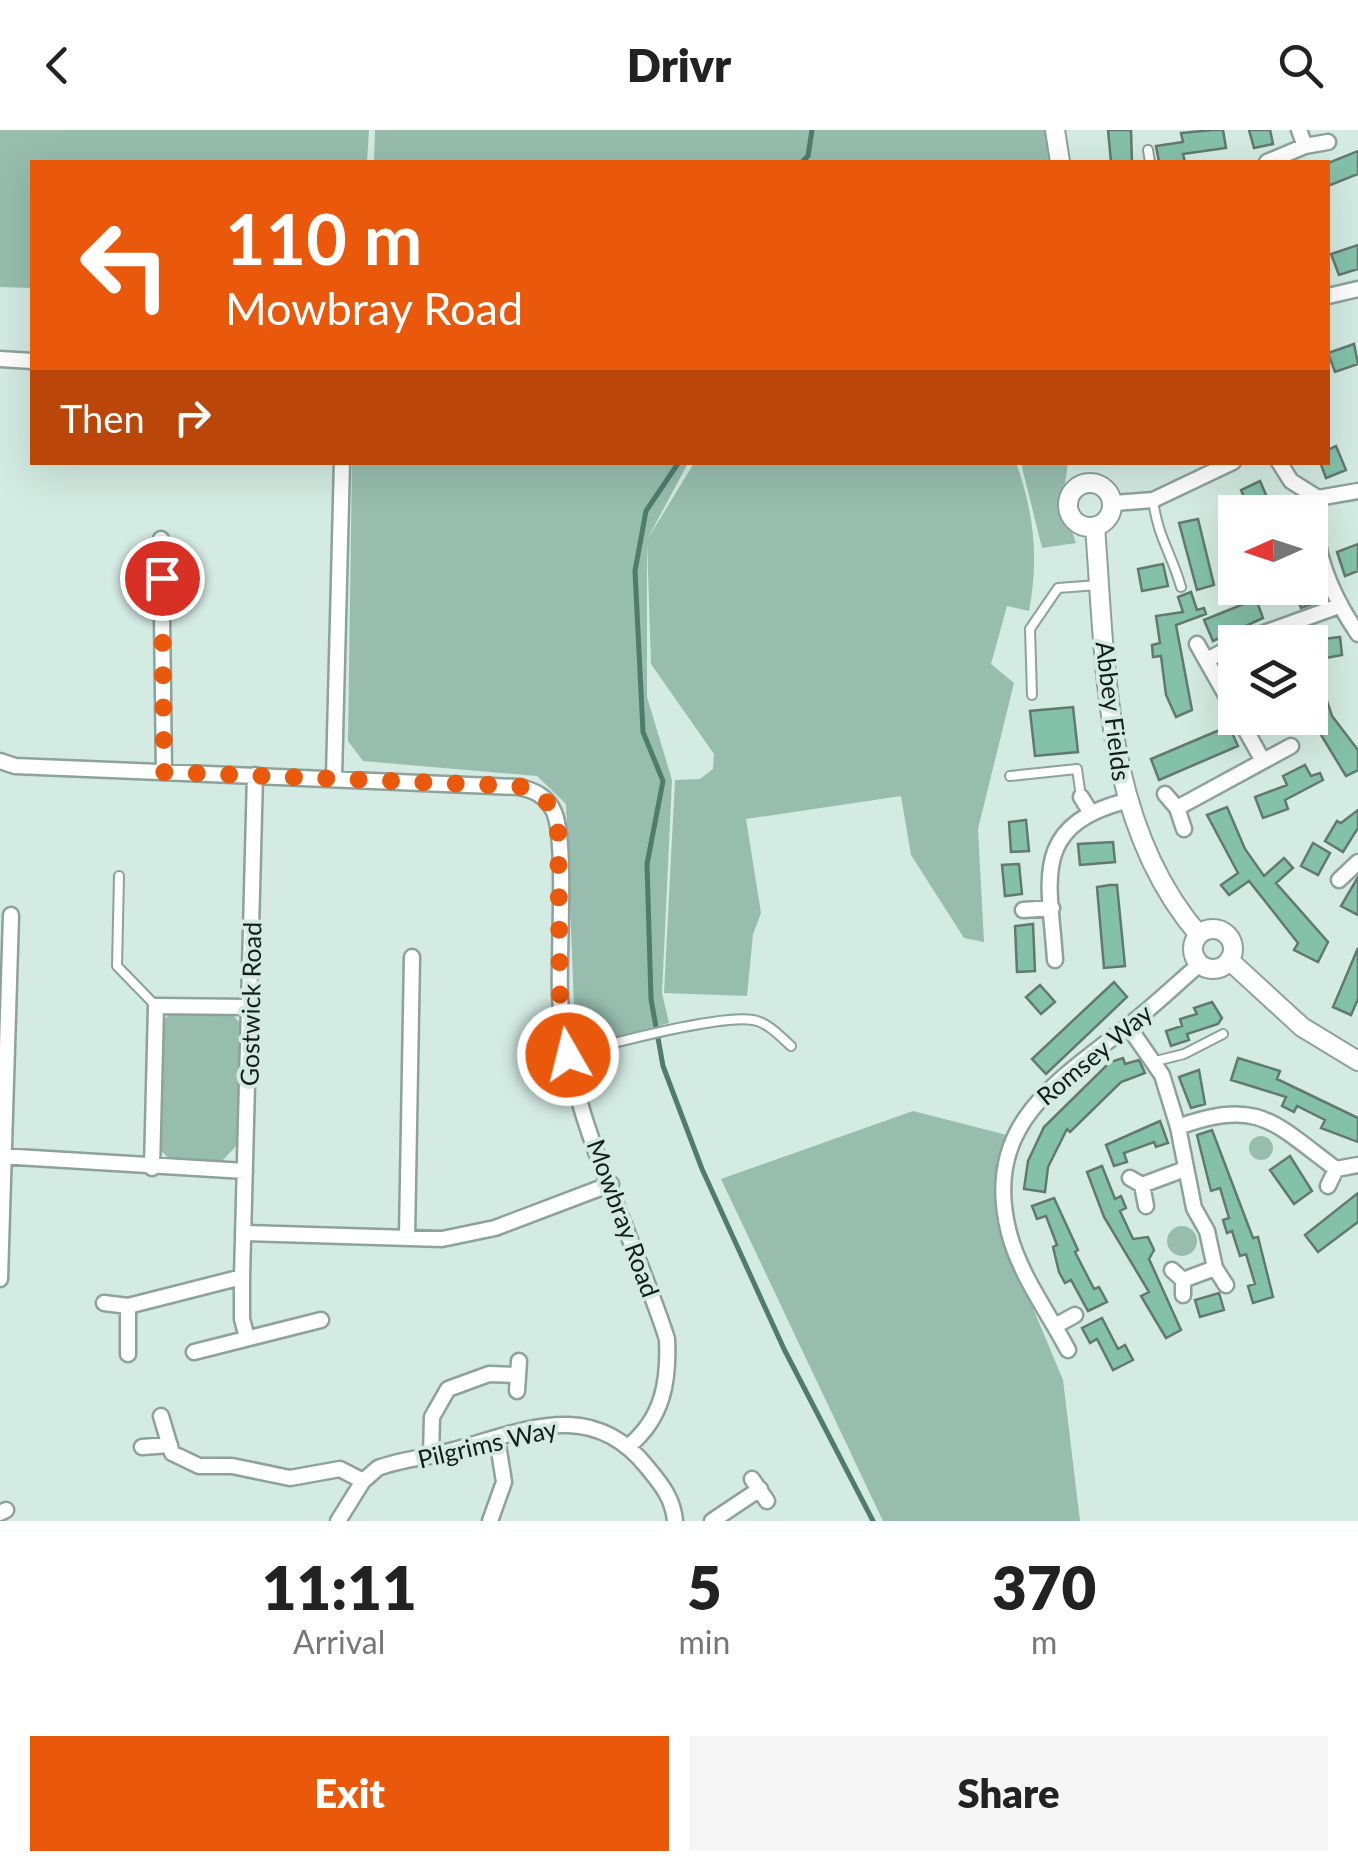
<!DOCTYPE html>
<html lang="en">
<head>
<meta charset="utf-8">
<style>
  :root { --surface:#fff; --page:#f6f6f6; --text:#222; --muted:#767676; --accent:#ea580c }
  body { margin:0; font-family:Lato,sans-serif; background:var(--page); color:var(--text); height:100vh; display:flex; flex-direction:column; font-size:38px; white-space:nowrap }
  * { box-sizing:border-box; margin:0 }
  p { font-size:32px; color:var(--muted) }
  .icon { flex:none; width:55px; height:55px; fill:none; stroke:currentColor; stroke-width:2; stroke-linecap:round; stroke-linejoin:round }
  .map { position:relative; height:1391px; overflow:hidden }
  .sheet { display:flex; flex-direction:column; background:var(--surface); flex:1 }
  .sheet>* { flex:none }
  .hud { position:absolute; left:30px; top:30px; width:1300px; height:305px; border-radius:0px; box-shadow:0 10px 40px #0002; background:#ea580c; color:#fff; overflow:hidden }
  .needle { width:65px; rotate:267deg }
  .fabs { position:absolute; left:1218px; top:365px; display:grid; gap:20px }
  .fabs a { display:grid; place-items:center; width:110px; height:110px; border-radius:0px; background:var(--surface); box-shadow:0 10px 40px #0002; font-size:50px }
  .pin { position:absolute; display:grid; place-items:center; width:85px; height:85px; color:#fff; margin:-42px; border:5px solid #fff; border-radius:50%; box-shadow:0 2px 10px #0007 }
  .me { position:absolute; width:110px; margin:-55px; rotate:352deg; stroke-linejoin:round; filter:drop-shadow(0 0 8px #0008) }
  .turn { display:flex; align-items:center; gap:35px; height:210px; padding:0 30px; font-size:45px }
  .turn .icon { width:130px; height:130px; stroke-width:2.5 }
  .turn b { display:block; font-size:70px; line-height:85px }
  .then { display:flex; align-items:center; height:95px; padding:0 30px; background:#0003; gap:20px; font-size:38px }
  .eta { display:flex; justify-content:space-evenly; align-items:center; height:170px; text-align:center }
  .eta b { font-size:60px; font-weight:800; line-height:70px }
  .primary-button { display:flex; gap:20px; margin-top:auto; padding:20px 30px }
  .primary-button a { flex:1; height:115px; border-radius:0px; background:var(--accent); color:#fff; font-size:40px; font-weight:800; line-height:115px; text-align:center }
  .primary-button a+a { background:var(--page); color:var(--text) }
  header { display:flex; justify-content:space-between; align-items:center; height:130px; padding:0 30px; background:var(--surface); font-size:45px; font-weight:800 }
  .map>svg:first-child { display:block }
  .green { fill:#97bdaf }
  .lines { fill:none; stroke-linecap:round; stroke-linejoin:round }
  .stream { stroke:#4f7c6d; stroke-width:5 }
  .building { fill:#84c1ab; stroke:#637870; stroke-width:2.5 }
  .service-casing { stroke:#8ca29a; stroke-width:12 }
  .minor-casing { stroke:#8ca29a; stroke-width:19 }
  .tertiary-casing { stroke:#8ca29a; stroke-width:22 }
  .service { stroke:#fff; stroke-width:8 }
  .minor { stroke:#fff; stroke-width:14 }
  .tertiary { stroke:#fff; stroke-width:18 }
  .route { stroke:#ea580c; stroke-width:18; stroke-dasharray:0 32.4 }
  .labels { text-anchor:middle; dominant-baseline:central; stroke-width:8; stroke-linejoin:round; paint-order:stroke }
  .street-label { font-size:25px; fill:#151d1a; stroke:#d3ebe2 }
</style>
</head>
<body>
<header><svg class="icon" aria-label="back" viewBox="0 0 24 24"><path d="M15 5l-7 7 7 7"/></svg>Drivr<svg class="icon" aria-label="search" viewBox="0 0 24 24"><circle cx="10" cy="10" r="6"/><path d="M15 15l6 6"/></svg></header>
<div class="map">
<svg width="1358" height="1391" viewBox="0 0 1358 1391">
  <rect width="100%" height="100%" fill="#d3ebe2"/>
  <path class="green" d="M0 0H369L367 32H32V158L0 157Z
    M375 0H1048L1052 32H374Z
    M352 333H688L647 410 694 333H1016C1034 381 1039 430 1029 481L1007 476 991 534 1014 553 978 699 984 812 964 808 911 725 901 666 746 689 761 783 753 804 747 866 664 863 675 650 700 649 713 639 714 624 651 534 647 412V567L672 650 662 863 669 893 592 914 575 900 566 674 537 646 363 631 348 611Z
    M1021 333H1068L1062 372 1076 413 1042 418Z
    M173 880H228L242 895 238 1014 220 1033H174L157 1017 160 895Z
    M913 981 1007 1005 997 1049 998 1094 1063 1250 1080 1391H883L721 1049Z
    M1249 1018a12 12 0 1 1 24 0a12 12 0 1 1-24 0Z
    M1167 1111a15 15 0 1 1 30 0a15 15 0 1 1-30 0Z"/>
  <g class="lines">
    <path class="stream" d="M802 32 808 26 812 0
      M679 332 646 381 635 441 643 602 663 651 647 734 651 869 663 936 702 1039 784 1219 873 1391"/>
  </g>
  <path class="building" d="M1108 0H1131L1132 32H1111Z
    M1212 0H1223L1226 18 1183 24 1185 32H1159L1156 16 1183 12 1181 3Z
    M1249 0H1270L1273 14 1254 18Z
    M1358 21V44L1328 56V33Z
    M1358 115V139L1339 145 1331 124Z
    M1354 214 1358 234 1335 242 1328 223Z
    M1336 316 1346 340 1326 348 1320 332H1328V320Z
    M1260 351 1270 374V382H1251L1241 360Z
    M1198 389 1214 455 1197 460 1179 393Z
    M1358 414V441L1345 446 1337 422Z
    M1163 434 1168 456 1142 461 1138 439Z
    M1293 458H1315L1321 471 1301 478Z
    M1191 462 1197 480 1204 478 1206 484 1176 495 1192 580 1176 587 1166 565 1161 526 1153 527 1152 515 1160 513 1156 486 1183 482 1178 467Z
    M1256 469 1263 488 1213 511 1204 490Z
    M1340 507 1342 525 1310 531V516L1316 510Z
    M1322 556 1332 586 1358 620V640L1346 646 1315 595 1310 560Z
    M1073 577 1078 622 1035 626 1030 581Z
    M1229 596 1238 616 1159 650 1151 629Z
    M1305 635 1311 646 1320 643 1323 650 1285 670 1288 679 1263 688 1255 667 1287 655 1283 646Z
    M1227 677 1245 719 1264 746 1284 728 1293 738 1276 753 1328 812 1318 832 1294 820 1298 813 1249 751 1229 765 1221 755 1238 743 1207 685Z
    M1358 680V698L1343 722 1325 711 1337 691 1341 693Z
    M1026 690 1029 721 1011 722 1009 692Z
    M1113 712 1115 732 1080 735 1078 714Z
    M1313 713 1330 723 1318 745 1301 736Z
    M1019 734 1022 764 1005 766 1002 735Z
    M1358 747V785L1341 776Z
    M1110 755H1117L1125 836 1104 838 1097 757Z
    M1033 794 1035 841 1017 842 1015 796Z
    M1358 818V869L1351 885 1333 877Z
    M1114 852 1127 867 1046 944 1032 929Z
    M1040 855 1055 872 1041 884 1026 867Z
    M1212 872 1222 888 1218 894 1187 904 1189 910 1171 916 1166 901 1182 896 1180 889 1197 884 1194 878Z
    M1123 928 1125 934 1139 930 1145 943 1121 952 1070 1002 1067 999 1048 1037 1045 1062 1024 1059 1028 1031 1044 997 1110 932Z
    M1238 928 1280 941 1277 949 1358 988V1012L1321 998 1325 990 1297 976 1294 982 1282 976 1286 967 1231 950Z
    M1199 940 1205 974 1191 978 1179 947Z
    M1160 991 1168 1013 1156 1017 1154 1012 1124 1023 1127 1032 1114 1036 1106 1015Z
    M1212 1000 1253 1108 1258 1107 1273 1167 1253 1173 1248 1156 1255 1154 1246 1124 1240 1126 1232 1101 1227 1103 1223 1090 1229 1088 1220 1058 1211 1061 1197 1005Z
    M1290 1026 1312 1061 1294 1074 1270 1040Z
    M1102 1036 1115 1069 1121 1066 1126 1078 1120 1081 1133 1109 1148 1107 1154 1120 1149 1129 1181 1200 1166 1208 1141 1166 1149 1162 1104 1087 1087 1042Z
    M1358 1063V1092L1318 1122 1305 1105Z
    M1054 1068 1078 1120 1075 1122 1094 1159 1099 1157 1107 1172 1088 1181 1071 1150 1065 1153 1059 1142 1053 1117 1057 1115 1046 1086 1037 1089 1032 1076Z
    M1219 1163 1224 1180 1200 1187 1195 1170Z
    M1102 1188 1118 1219 1125 1215 1133 1230 1113 1240 1097 1209 1090 1213 1082 1198Z"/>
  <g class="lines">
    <defs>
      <path id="service" d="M1148 20 1150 32
        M1153 370C1158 408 1171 422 1181 457
        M1032 565 1030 499 1058 458 1098 455
        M1010 646 1077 639 1081 667
        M119 746 117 836 156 876
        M568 925C606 915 719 884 753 890 767 892 780 906 791 916
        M1156 931 1184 924 1223 904"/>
      <path id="minor" d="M1299 0 1305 16
        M1267 32 1305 16 1328 12
        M1328 166 1358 159
        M0 229 32 231
        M1279 332 1291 351 1318 368 1358 361
        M1318 368C1309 416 1331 464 1358 504
        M1114 373 1153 370 1233 332
        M161 409 164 642
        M1239 512 1339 476
        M1197 514 1235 581
        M1207 530 1235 515
        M1239 588 1263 631
        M0 631 15 636 518 657C534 660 547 666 554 682 567 711 558 827 560 866 567 985 631 1097 667 1209 669 1251 663 1287 630 1315
        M334 647 342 332
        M1165 664 1177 678 1184 699
        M1081 667 1091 683
        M1177 678 1291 616
        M1339 750 1358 732
        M1023 780 1052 778
        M1055 830C1050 751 1029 696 1126 671
        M1128 896 1162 945 1178 997 1194 1078 1207 1101 1215 1138 1226 1155
        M1178 997C1259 968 1273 992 1336 1039L1358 1035
        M0 1026 245 1041
        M152 1038 156 876 250 877
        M1130 1048 1142 1055 1146 1076
        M1142 1055 1185 1039
        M1328 1056 1336 1039
        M244 1103 442 1109 495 1098 611 1054
        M407 1107 412 827
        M1172 1140 1183 1150V1165
        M0 1149 11 785
        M1183 1150 1215 1138
        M104 1173 128 1176
        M1055 1196 1075 1185
        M247 1208 242 1189V1147L255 645
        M1068 1220C1048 1182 1020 1145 1009 1103 982 998 1053 954 1124 899 1151 879 1175 855 1200 834
        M194 1222 321 1190
        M128 1224V1176L242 1147
        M517 1261 519 1231
        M161 1286 172 1323 199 1336H232L290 1348 340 1339 363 1351
        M142 1317 170 1315
        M431 1326 432 1287 448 1259 489 1244 517 1245
        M752 1349 767 1371
        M0 1383 6 1380
        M338 1391 363 1351 378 1338C402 1329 429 1327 454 1320 526 1300 592 1268 647 1337 661 1354 673 1368 675 1391
        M490 1391 504 1352 497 1308
        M712 1391 760 1359"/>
      <path id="tertiary" d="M1055 0 1060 32
        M1068 375a22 22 0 1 1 44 0a22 22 0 1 1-44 0Z
        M1095 397C1106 536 1103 694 1199 805
        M1193 819a20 20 0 1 1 40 0a20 20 0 1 1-40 0Z
        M1229 830 1302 897 1358 931"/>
    </defs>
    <use href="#service" class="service-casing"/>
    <use href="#minor" class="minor-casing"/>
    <use href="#tertiary" class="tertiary-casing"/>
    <use href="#service" class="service"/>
    <use href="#minor" class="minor"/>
    <use href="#tertiary" class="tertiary"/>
  </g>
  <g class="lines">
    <path class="route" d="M162 448 164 642 518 656 535 660 546 670 558 698 560 866 568 925"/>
  </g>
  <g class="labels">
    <g class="street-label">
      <text transform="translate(1114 581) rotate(83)">Abbey Fields</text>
      <text transform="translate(250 874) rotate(-89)">Gostwick Road</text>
      <text transform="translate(1094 924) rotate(-40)">Romsey Way</text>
      <text transform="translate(624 1088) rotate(70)">Mowbray Road</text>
      <text transform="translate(487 1313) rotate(-13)">Pilgrims Way</text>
    </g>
  </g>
</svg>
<div class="fabs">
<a><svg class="needle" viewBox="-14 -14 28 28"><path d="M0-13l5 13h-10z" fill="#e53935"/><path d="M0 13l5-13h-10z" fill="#767676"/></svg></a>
<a><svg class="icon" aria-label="layers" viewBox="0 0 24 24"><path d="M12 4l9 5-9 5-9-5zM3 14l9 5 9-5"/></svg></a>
</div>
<div class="pin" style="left:162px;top:448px;background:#d93025"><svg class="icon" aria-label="arrive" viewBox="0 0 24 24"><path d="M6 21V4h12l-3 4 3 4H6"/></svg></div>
<svg class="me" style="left:568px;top:925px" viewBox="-20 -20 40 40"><circle r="17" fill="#ea580c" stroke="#fff" stroke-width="3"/><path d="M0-11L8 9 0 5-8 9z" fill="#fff"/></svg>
<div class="hud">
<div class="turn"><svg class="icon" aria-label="left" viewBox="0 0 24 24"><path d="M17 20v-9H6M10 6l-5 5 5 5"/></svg><div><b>110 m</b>Mowbray Road</div></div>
<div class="then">Then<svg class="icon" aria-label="right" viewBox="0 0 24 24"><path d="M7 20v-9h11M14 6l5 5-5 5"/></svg></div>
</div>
</div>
<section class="sheet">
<div class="eta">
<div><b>11:11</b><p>Arrival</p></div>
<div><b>5</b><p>min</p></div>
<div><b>370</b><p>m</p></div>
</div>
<div class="primary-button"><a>Exit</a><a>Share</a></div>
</section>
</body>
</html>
